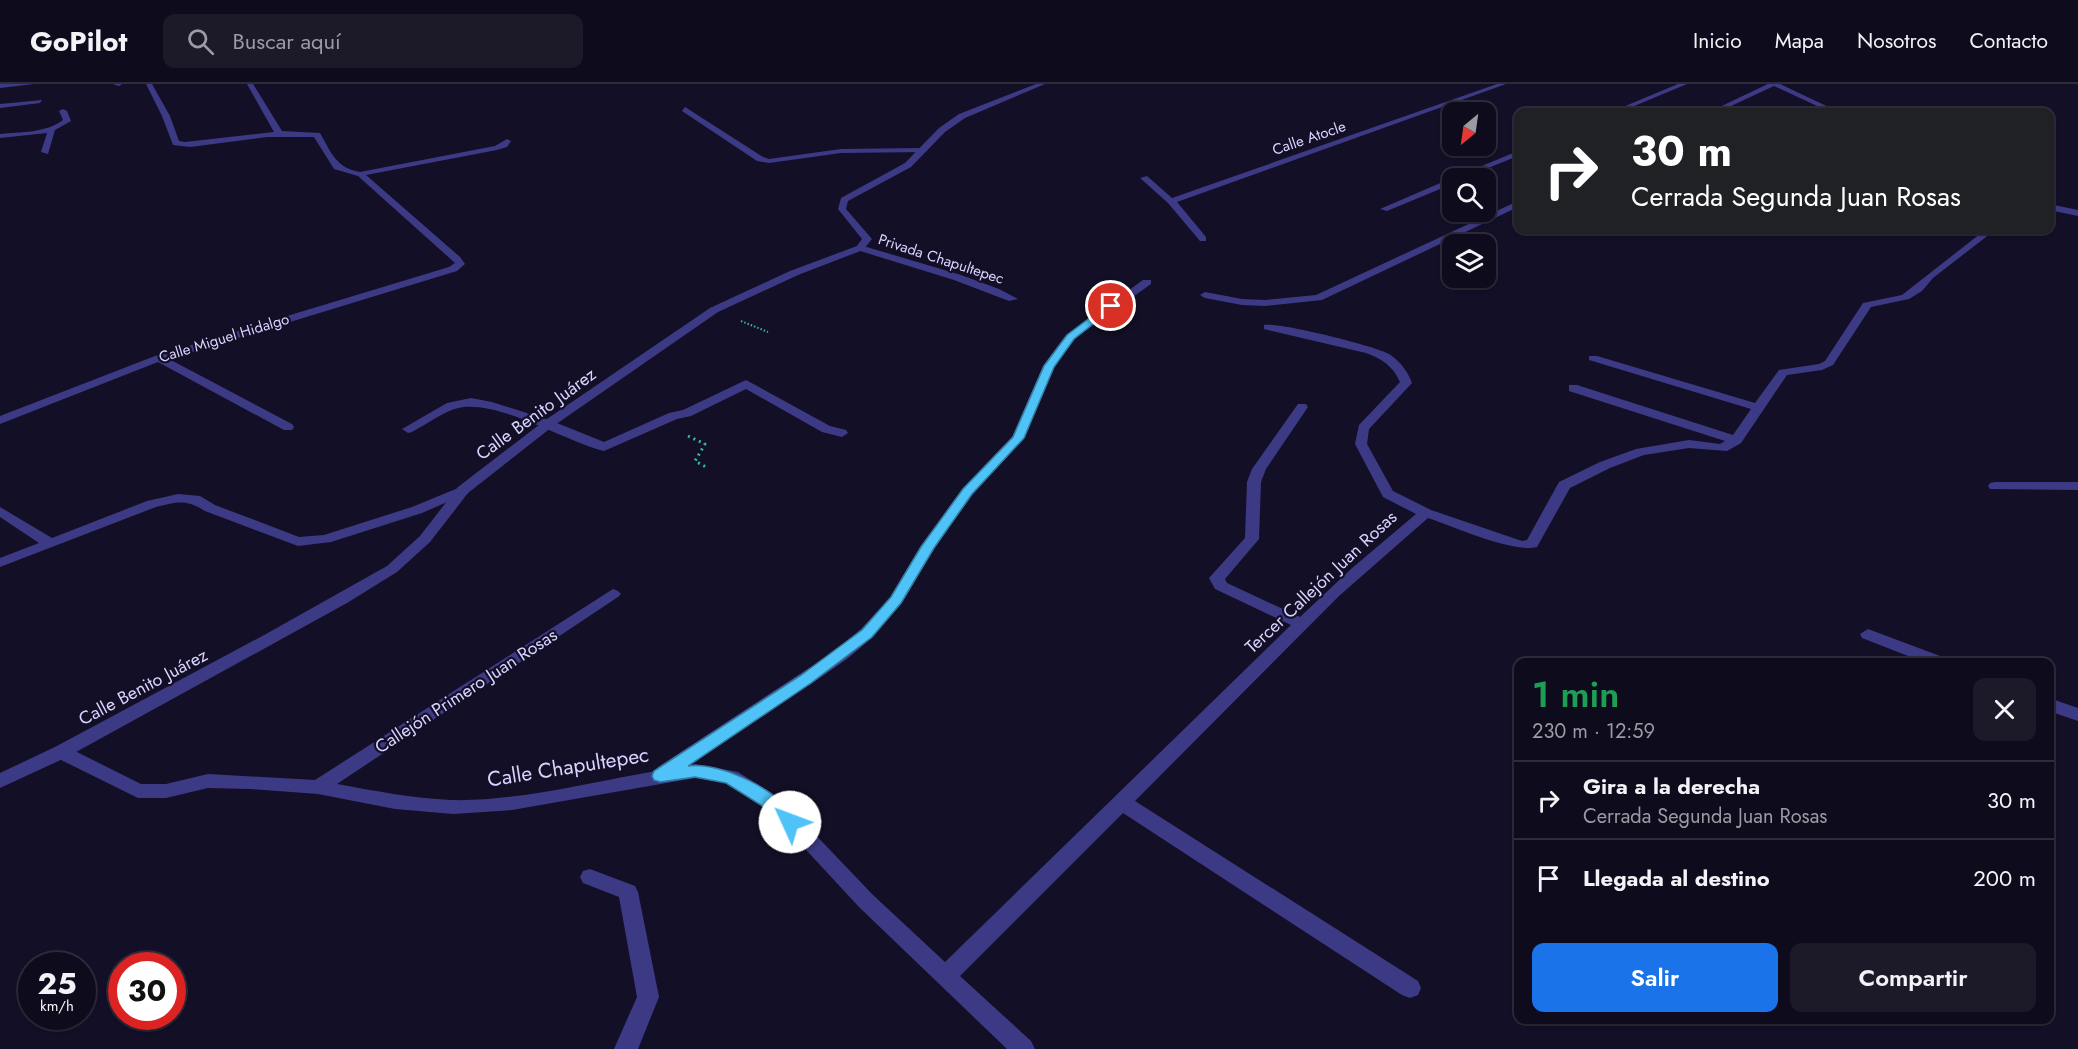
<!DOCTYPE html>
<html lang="es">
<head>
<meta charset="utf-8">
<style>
  :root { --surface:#0e0b1c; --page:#1c1929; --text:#f1f3f6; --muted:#9b9ba3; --line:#2e2b3b; --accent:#1a73e8 }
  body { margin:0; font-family:Jost,sans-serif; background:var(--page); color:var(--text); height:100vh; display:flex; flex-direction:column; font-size:22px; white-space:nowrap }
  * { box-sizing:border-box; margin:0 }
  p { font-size:20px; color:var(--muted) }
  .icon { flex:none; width:33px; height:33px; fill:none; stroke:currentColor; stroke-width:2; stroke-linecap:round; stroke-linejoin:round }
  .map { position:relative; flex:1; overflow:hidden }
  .drawer { position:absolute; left:1514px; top:574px; width:540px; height:366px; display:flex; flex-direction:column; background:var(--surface); border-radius:12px; box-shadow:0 2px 4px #0004,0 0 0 2px var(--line) }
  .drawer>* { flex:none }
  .hud { position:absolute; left:1514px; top:24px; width:540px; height:126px; border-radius:12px; box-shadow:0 2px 4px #0004,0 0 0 2px var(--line); background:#202124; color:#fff; overflow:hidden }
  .needle { width:39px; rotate:209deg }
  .fabs { position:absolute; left:1442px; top:18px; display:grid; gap:12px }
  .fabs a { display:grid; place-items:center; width:54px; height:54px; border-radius:12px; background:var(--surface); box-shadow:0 2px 4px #0004,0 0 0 2px var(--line); font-size:30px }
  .speed { position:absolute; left:18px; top:868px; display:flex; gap:12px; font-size:30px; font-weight:700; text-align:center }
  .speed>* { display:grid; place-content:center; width:78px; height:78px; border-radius:50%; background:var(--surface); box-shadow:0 2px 4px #0004,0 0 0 2px var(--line); line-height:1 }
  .speed small { font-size:15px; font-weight:400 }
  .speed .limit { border:9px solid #d22; background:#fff; color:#111 }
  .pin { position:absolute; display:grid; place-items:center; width:51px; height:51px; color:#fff; margin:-26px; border:3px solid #fff; border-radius:50%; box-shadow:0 2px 6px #0007 }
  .me { position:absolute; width:66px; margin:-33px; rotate:313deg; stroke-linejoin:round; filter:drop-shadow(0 0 4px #0008) }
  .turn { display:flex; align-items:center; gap:21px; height:126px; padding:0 18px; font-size:27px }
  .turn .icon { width:78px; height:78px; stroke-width:2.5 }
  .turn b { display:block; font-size:42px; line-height:51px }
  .round { display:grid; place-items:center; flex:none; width:63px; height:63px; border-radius:12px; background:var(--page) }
  .headline { display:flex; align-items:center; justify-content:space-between; height:102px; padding:0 18px }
  h1 { font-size:36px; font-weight:600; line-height:45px; color:#1e9e55 }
  .primary-button { display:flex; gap:12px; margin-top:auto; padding:12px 18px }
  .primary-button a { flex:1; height:69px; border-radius:12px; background:var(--accent); color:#fff; font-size:24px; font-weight:600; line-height:69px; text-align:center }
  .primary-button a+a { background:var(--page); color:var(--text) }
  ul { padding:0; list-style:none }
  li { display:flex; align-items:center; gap:18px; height:78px; padding:0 18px; border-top:2px solid var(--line) }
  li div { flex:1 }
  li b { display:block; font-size:22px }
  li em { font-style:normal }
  header { display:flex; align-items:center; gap:36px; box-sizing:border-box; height:84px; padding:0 30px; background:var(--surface); border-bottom:2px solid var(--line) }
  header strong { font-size:28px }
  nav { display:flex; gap:33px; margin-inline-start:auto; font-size:21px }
  .search { width:420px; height:54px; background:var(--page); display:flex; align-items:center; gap:15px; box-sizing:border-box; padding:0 21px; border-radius:12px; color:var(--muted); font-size:22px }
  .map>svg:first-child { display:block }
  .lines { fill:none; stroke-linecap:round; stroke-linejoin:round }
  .path-far1 { stroke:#2fb8b0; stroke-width:2; stroke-dasharray:1.5 2; stroke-linecap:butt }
  .path { stroke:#2fb8b0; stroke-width:3; stroke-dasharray:2 4; stroke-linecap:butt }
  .minor { fill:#3d3a85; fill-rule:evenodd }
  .tertiary { fill:#3d3a85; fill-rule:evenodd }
  .route { fill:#4fc3f7; stroke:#337fa1; stroke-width:1.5 }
  .labels { text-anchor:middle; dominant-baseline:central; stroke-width:4.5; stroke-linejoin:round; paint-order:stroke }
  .far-street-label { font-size:15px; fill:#d9d4ff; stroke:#130f26 }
  .street-label { font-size:18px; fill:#d9d4ff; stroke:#130f26 }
  .near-street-label { font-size:21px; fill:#d9d4ff; stroke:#130f26 }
</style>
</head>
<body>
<header>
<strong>GoPilot</strong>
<div class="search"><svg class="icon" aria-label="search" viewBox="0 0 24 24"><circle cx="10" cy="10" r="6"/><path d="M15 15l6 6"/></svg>Buscar aquí</div>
<nav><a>Inicio</a><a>Mapa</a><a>Nosotros</a><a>Contacto</a></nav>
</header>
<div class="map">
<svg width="2078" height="965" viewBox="0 0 2078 965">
  <rect width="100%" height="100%" fill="#130f26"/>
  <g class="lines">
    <path class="path-far1" d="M741 237 768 248"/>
    <path class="path" d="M688 352 705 360 695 377 708 384"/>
    <path class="minor" d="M0 0H34L0 4Z
      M113 0H122L119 2Z
      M146 0H152L170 32 179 57 185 58 274 48 247 0H253L282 47 320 49C331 68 336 84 360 88L495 62 507 55 511 57 507 63 497 66 366 91 460 173 465 180 457 187 169 275 292 340 294 343 292 346H284L158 278 0 340V332L155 272 449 183 455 179 358 92 334 85 314 53H267L190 63 173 61 162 32Z
      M1497 0H1506L1177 118 1206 153V157H1200L1168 119 1140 94 1147 92 1172 114Z
      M1678 0H1687L1620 28H1611Z
      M1768 0H1780L1839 28H1830L1774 2 1718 28H1709Z
      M42 16 40 19 0 24V20Z
      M685 23 763 73 769 75 841 65 924 64 928 66 924 68 841 69 769 79 757 77 682 27Z
      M63 25 67 27 71 37 55 46 48 70 41 68 47 49 0 54V50C20 48 46 49 63 36L59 27Z
      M1518 67V72L1463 94H1453Z
      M1452 94V100L1387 127 1380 125Z
      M1518 117V123L1322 216 1265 222 1242 221 1205 214 1200 211 1205 208 1242 215 1265 216 1316 211Z
      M2049 120 2078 126V132L2049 126Z
      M1985 146H1995L1933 194 1922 207 1909 215 1871 223 1833 281 1822 286 1787 291 1741 359 1727 367 1689 364 1644 371 1610 384 1570 404 1537 463C1512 469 1455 443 1428 434L1339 512 1135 717 1418 897 1421 904 1418 911 1410 914 1402 911 1123 729 960 892 1031 957 1035 965H1007L859 823 795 754 760 721 726 699 695 694 512 726 453 730 395 725 318 710 250 705 208 704 166 714H138L55 673 52 668 55 663 61 662 67 663 141 700H166L208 690 315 696 613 505 618 507 621 510 618 513 337 700C375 707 412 714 451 716 515 718 592 698 656 687L658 683 835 567 861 545 890 514 920 463 963 404 1012 353 1043 282 1066 251 1143 196H1151V200L1074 255 1055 282 1024 354 973 410 934 464 902 519 873 553 847 575 811 600 689 681 695 680 738 688 774 711 809 744 873 811 945 878 1291 541 1215 505 1209 494 1245 454 1247 398 1252 385 1298 320H1306L1308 323 1266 385 1261 398 1259 455 1225 495 1227 499 1300 533 1351 485 1416 430 1383 413 1355 360 1359 341 1400 298C1393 282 1382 275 1366 269L1264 245V241C1279 238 1375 262 1389 270 1400 277 1408 288 1412 299L1369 345 1367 360 1393 407 1431 426 1522 457 1527 456 1559 398 1600 378 1636 365 1689 356 1720 360 1725 357 1569 307V301H1577L1733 351 1751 325 1589 276V272H1597L1755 319 1779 286 1819 280 1825 277 1863 219 1902 211Z
      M860 161 961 191 999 205 1018 215 1009 217 954 196 857 166V162Z
      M746 296 830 342 846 346 848 349 842 353 822 348 746 305 691 332 677 335 604 367C564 357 498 315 458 324 443 328 427 340 412 348L408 349 402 345 447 319 471 314 492 318 552 337 604 358 669 329 683 326Z
      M1995 398H2078V406L1990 405 1988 402 1990 399Z
      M463 402 470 406 468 409 422 429 331 458 298 462 205 427C186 415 178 418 156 423L0 483V474L39 459 0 433V423L52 454 147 417 178 410 200 412 215 421 299 453 324 451 412 423Z
      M1868 545 1948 575 1950 579H1926L1862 554 1860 550Z
      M2049 614 2078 624V637L2049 627Z
      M590 785 635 802 638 808 659 913 638 965H614L637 913 619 813 583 799 580 793 583 787Z"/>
    <path class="tertiary" d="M1036 0H1045L965 34 945 48 911 83 848 117 846 125 872 155 863 166 798 191 718 228 552 343 468 409 430 458 397 488 347 519 67 673 0 704V689L55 663 266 550 387 482 420 452 458 403 544 337 710 224 790 187 857 162 862 155 838 125 841 114 905 79 939 44 959 30Z"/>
  </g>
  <path class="route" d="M1108 220 1116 222 1074 255 1054 283 1024 354 972 410 934 464 901 519 872 553 811 599 688 682C721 677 783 708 799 738L797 743 790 745 784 743 761 721 726 699 695 693 660 698 654 696 652 692 654 687 800 592 862 546 891 513 921 463 963 405 1013 353 1044 282 1067 251Z"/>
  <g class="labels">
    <g class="far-street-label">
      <text transform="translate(1309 54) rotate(-19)">Calle Atocle</text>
      <text transform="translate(941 175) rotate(18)">Privada Chapultepec</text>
      <text transform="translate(224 254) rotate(-17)">Calle Miguel Hidalgo</text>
    </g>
    <g class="street-label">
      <text transform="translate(536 330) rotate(-36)">Calle Benito Juárez</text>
      <text transform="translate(1321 498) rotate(-43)">Tercer Callejón Juan Rosas</text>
      <text transform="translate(143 603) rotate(-28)">Calle Benito Juárez</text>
      <text transform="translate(466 607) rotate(-33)">Callejón Primero Juan Rosas</text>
    </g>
    <g class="near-street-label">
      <text transform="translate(568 683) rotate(-9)">Calle Chapultepec</text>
    </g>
  </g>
</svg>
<div class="fabs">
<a><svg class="needle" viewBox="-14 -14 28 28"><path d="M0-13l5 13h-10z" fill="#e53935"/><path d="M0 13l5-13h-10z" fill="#9b9ba3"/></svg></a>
<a><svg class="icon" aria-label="search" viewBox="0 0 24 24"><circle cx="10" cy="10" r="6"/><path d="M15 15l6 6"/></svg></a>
<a><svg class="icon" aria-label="layers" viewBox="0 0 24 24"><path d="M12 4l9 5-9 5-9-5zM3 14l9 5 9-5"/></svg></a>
</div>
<div class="speed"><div>25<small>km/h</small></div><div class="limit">30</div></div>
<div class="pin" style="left:1111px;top:222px;background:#d93025"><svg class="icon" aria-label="arrive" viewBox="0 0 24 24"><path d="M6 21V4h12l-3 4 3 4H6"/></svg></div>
<svg class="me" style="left:790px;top:738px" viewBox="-20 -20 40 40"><circle r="19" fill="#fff"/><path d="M0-13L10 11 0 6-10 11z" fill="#4fc3f7"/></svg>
<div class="hud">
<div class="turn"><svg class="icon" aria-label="right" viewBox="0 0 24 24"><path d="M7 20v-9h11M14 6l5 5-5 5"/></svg><div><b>30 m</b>Cerrada Segunda Juan Rosas</div></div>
</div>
<section class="drawer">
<div class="headline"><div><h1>1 min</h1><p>230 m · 12:59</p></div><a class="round"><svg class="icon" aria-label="close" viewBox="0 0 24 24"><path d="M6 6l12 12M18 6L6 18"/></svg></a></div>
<ul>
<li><svg class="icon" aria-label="right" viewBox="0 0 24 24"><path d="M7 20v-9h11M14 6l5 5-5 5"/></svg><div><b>Gira a la derecha</b><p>Cerrada Segunda Juan Rosas</p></div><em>30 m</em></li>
<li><svg class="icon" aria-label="arrive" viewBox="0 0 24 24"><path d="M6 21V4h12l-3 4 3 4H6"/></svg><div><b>Llegada al destino</b></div><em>200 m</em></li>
</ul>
<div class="primary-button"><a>Salir</a><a>Compartir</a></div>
</section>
</div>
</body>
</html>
